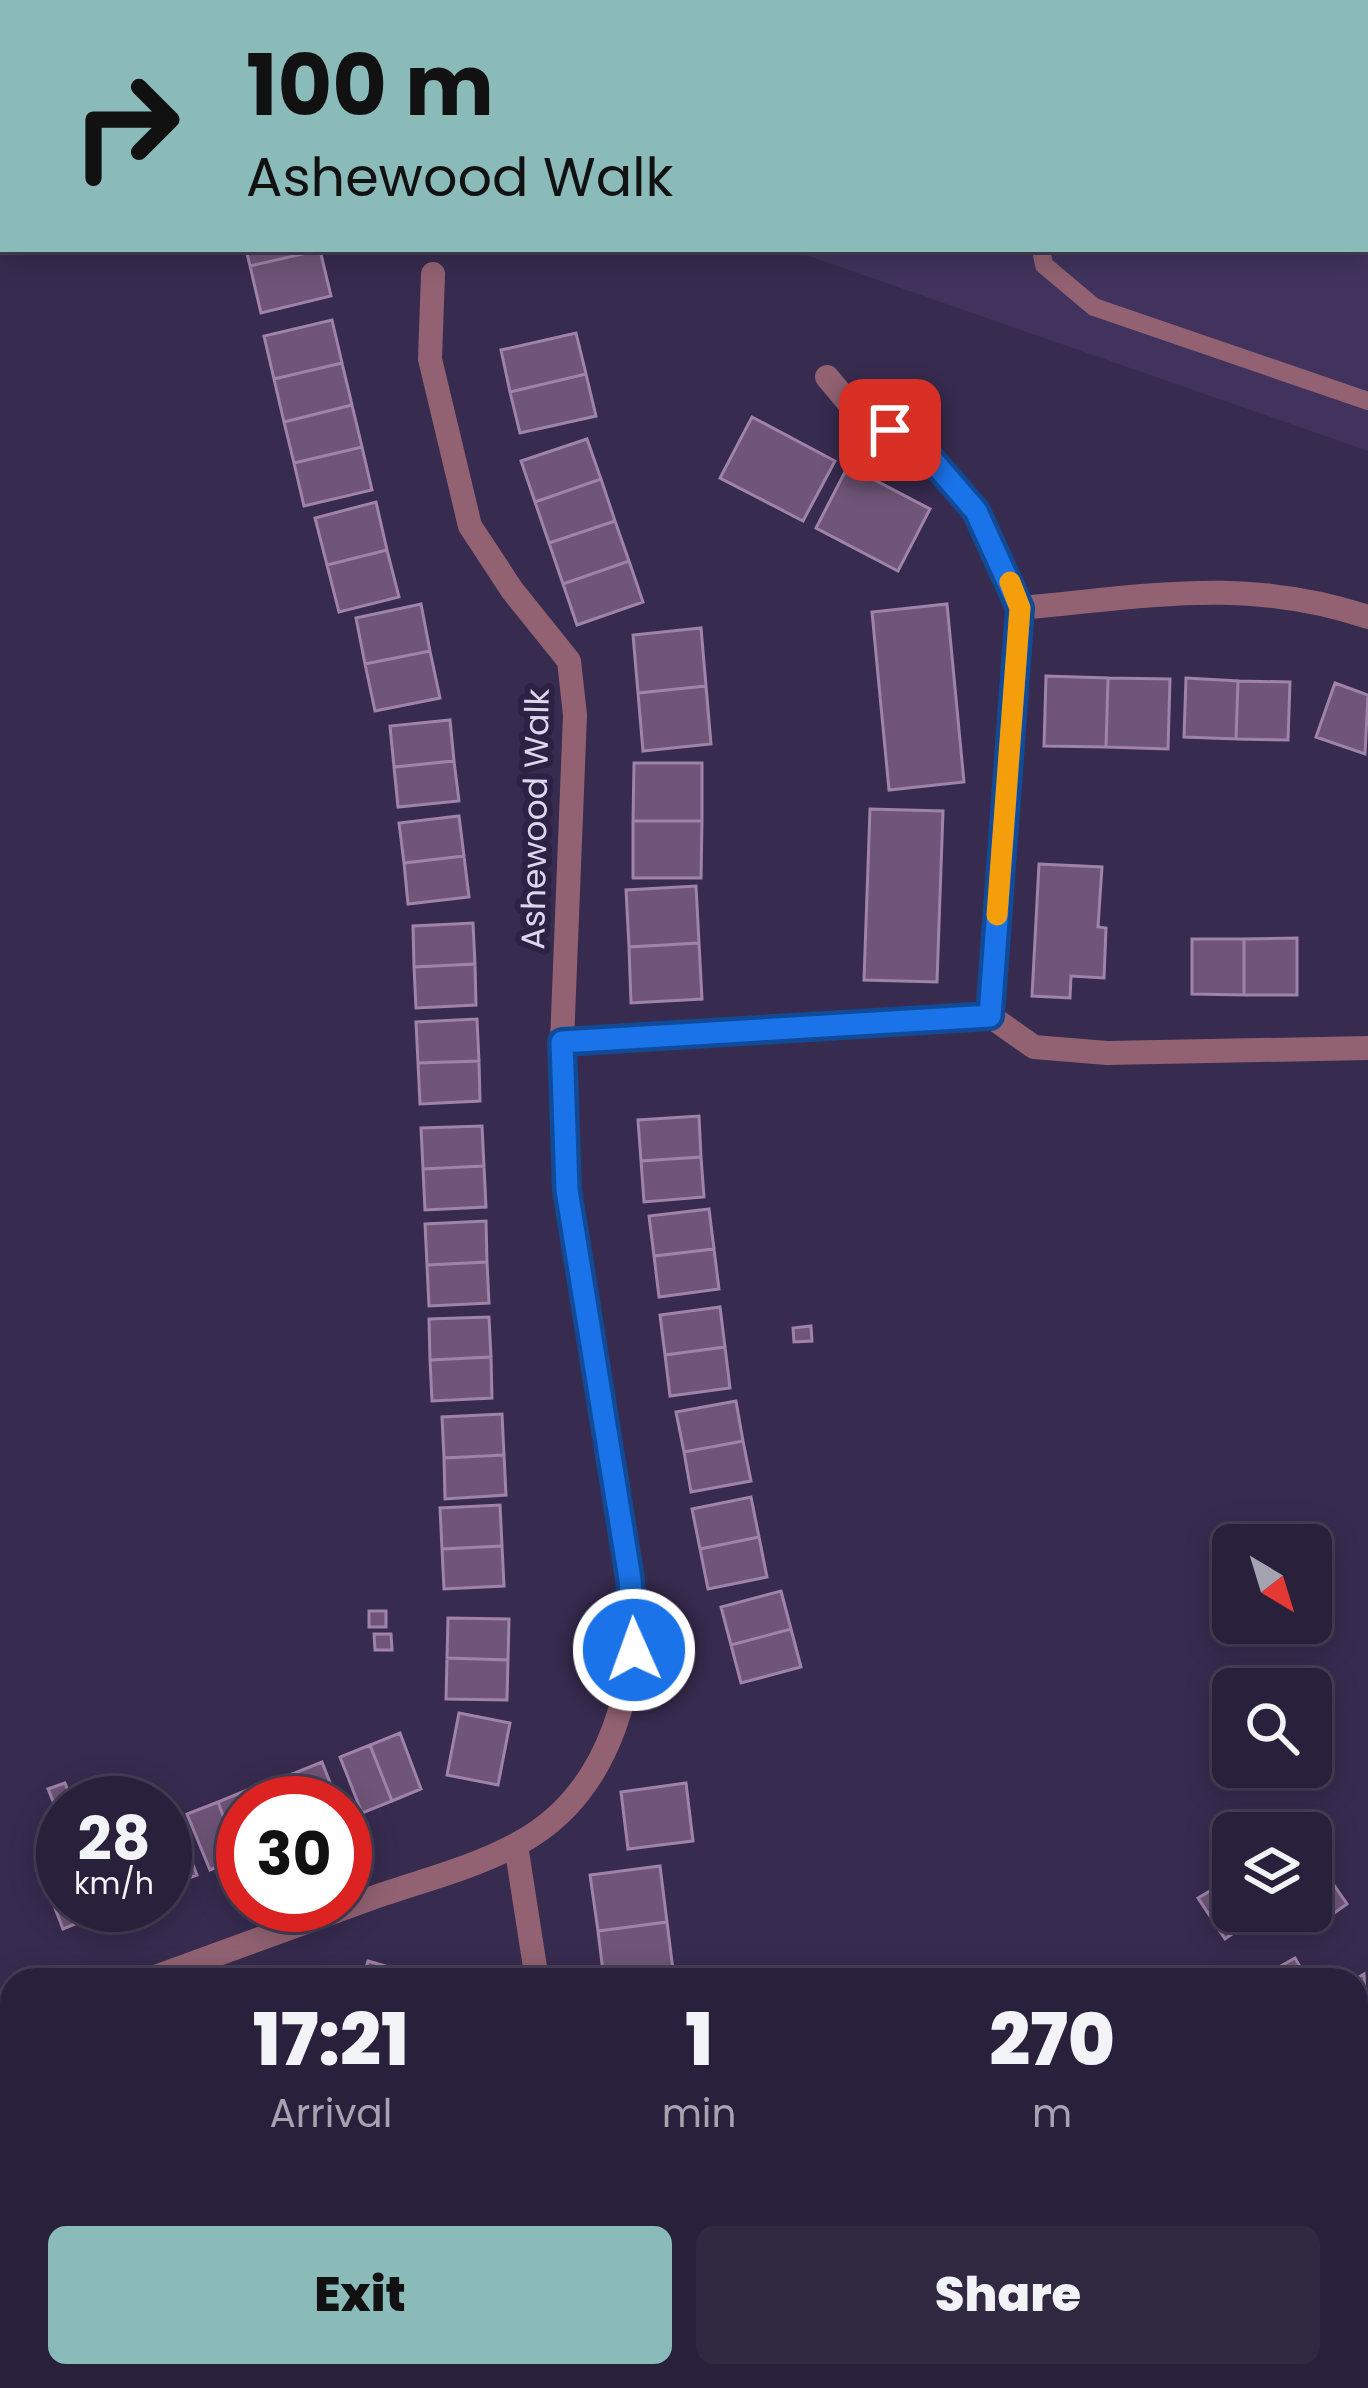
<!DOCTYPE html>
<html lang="en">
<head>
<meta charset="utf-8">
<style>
  :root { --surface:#29203b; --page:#312842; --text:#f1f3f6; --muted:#a5a3af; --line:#453e55; --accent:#8bbbb9 }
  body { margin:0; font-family:Poppins,sans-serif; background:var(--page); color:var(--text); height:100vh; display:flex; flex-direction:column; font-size:45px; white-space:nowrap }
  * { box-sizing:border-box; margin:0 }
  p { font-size:39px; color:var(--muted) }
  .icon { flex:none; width:66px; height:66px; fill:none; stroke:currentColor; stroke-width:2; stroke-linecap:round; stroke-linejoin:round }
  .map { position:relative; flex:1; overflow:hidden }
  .details { position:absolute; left:0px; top:1968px; width:1368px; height:420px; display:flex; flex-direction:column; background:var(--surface); border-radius:36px 36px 0 0; box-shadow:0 6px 30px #0003,0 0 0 3px var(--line) }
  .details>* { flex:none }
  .guide { position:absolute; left:0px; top:0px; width:1368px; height:252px; box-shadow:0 6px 30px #0003,0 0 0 3px var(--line); background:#8bbbb9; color:#111; overflow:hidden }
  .needle { width:78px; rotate:142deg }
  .tools { position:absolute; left:1212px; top:1524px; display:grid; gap:24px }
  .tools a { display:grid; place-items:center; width:120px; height:120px; border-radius:18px; background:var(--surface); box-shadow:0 6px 30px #0003,0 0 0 3px var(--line); font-size:60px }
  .speed { position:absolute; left:36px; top:1776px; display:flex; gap:24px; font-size:60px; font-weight:700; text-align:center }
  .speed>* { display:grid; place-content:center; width:156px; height:156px; border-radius:50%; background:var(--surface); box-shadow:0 6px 30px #0003,0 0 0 3px var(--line); line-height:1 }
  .speed small { font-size:30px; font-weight:400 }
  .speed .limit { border:18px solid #d22; background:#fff; color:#111 }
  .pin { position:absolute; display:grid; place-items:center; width:102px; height:102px; color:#fff; margin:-51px; border-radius:24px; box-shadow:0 6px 18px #0006 }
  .me { position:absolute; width:132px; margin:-66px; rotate:358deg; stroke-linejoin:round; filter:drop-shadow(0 0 9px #0008) }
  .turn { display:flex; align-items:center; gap:42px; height:252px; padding:0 48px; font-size:54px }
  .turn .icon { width:156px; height:156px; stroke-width:2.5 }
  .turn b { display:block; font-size:84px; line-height:102px }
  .eta { display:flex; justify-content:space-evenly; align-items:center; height:204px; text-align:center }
  .eta b { font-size:72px; font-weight:800; line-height:84px }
  .cta { display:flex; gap:24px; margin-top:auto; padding:24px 48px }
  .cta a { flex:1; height:138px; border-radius:18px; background:var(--accent); color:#111; font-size:48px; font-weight:800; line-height:138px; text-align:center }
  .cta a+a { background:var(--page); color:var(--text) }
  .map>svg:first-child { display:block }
  .built { fill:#41335d }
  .green { fill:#573922 }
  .building { fill:#6f5577; stroke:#9f83a8; stroke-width:3 }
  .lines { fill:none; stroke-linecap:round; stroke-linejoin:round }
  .service { stroke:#926272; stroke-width:18 }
  .minor { stroke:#926272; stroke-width:24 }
  .route-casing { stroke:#114b97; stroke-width:30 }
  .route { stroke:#1a73e8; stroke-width:21 }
  .slow { stroke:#f59e0b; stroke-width:21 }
  .labels { text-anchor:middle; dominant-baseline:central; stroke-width:12; stroke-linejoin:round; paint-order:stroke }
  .street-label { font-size:33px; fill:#ddd7ee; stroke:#2d2144 }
</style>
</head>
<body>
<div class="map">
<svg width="1368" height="2388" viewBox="0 0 1368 2388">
  <rect width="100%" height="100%" fill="#372b4f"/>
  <path class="built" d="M588 0H1368V451L789 249H1365V3Z"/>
  <path class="green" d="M676 0H975L675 3Z"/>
  <path class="building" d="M1300 0H1368V97L1365 3Z
    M246 249H320V250L250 266Z
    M320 250 331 296 261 313 250 266Z
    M332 320 342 363 274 379 264 336Z
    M576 333 586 374 510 392 501 350Z
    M342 363 352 405 284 422 274 379Z
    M586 374 596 416 520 433 510 392Z
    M352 405 362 447 294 463 284 422Z
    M752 417 835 461 803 521 720 478Z
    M587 439 601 479 535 502 521 461Z
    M362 447 372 490 304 506 294 463Z
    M848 466 930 509 898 571 816 528Z
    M601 479 615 521 549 543 535 502Z
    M376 502 387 550 327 565 315 518Z
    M615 521 629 561 563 584 549 543Z
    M387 550 399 597 339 612 327 565Z
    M629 561 643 602 577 625 563 584Z
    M421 604 430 651 365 664 356 618Z
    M947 604 964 782 889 790 872 612Z
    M701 628 706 686 638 693 633 635Z
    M430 651 440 698 375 711 365 664Z
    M1046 676 1108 678 1106 747 1044 746Z
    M1108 678 1170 679 1168 749 1106 747Z
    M1186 678 1238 681 1236 739 1184 737Z
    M1238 681 1290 682 1288 740 1236 739Z
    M1335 683 1368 695 1365 754 1316 737Z
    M706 686 711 744 643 751 638 693Z
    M450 720 454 761 394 767 390 726Z
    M454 761 459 801 398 807 394 767Z
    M634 763H702V821H633Z
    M870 809 943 811 937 982 864 980Z
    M459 816 464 856 404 863 399 823Z
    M633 821H702L701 878H633Z
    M464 856 469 897 408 904 404 863Z
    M1039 864 1102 867 1098 927 1106 928 1104 978 1071 976 1070 998 1032 996Z
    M696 886 699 943 629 947 626 890Z
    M473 923 475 964 414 967 413 926Z
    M1297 938V995H1244V939Z
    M1192 939H1244V995L1192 994Z
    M699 943 702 999 631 1003 629 947Z
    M475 964 476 1005 416 1008 414 967Z
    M477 1019 479 1061 418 1063 416 1022Z
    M479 1061 480 1101 420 1104 418 1063Z
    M699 1116 701 1157 641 1161 638 1120Z
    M482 1126 484 1166 423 1169 421 1128Z
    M701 1157 704 1197 644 1202 641 1161Z
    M484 1166 486 1207 425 1210 423 1169Z
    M709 1209 714 1249 654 1256 649 1216Z
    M486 1221 487 1262 427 1265 425 1224Z
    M714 1249 719 1289 659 1297 654 1256Z
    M487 1262 489 1303 429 1306 427 1265Z
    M720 1307 725 1347 665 1355 660 1315Z
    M489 1317 491 1357 430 1360 429 1319Z
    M811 1326 812 1341 794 1342 793 1328Z
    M725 1347 730 1388 670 1396 665 1355Z
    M491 1357 492 1398 432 1401 430 1360Z
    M736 1401 743 1441 684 1452 676 1412Z
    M502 1414 504 1455 444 1458 442 1417Z
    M743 1441 751 1481 691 1492 684 1452Z
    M504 1455 506 1495 445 1499 444 1458Z
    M751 1497 759 1537 700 1549 692 1509Z
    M500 1505 502 1546 442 1549 440 1508Z
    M759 1537 767 1577 708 1589 700 1549Z
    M502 1546 504 1586 444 1589 442 1549Z
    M781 1591 791 1629 731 1645 721 1607Z
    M369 1611H386V1627H369Z
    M448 1618 509 1619 508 1660 447 1658Z
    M791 1629 801 1667 741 1683 731 1645Z
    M374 1634H391L392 1650H375Z
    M447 1658 508 1660 507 1700 446 1699Z
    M459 1713 510 1723 498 1785 447 1775Z
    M400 1733 421 1789 392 1801 370 1745Z
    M370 1745 392 1801 362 1813 340 1757Z
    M322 1762 338 1803H303L292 1774Z
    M292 1774 303 1803H269L262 1786Z
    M65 1783 73 1803H63L59 1816 48 1789Z
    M686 1783 693 1841 628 1849 621 1792Z
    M247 1790 252 1803H243L239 1858 218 1802Z
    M218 1802 239 1858 210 1870 187 1814Z
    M175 1819 197 1875 167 1886 165 1823Z
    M1311 1852 1347 1904 1319 1924 1310 1911Z
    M63 1864V1905H88L92 1917 63 1929 41 1872Z
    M660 1866 667 1922 598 1931 590 1875Z
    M1215 1888 1241 1928 1225 1939 1198 1898Z
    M88 1905H122L92 1917Z
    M667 1922 674 1978 604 1980 598 1931Z
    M1295 1958 1308 1980 1325 1969 1332 1980H1287L1279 1967Z
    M368 1961 413 1974 411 1980H362Z
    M1364 1974 1368 2051 1356 2058 1354 1980Z
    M1368 2322V2373L1343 2388 1334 2376H1356V2327Z
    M102 2376H159L160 2381 142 2388H74Z
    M370 2376H428L405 2388H372Z
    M644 2376H701L707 2388H645L640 2379Z
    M701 2376H763L765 2381 752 2388H707Z
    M1209 2376 1217 2388H1191Z"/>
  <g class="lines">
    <path class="service" d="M1106 3 1107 0
      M1041 249 1044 265 1094 307 1368 401"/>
    <path class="minor" d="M827 377 859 415 920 445 977 511 1020 608 990 1016
      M1020 608C1145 597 1246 576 1368 617
      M562 1042 990 1016 1034 1047 1107 1053 1368 1048
      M516 1845 537 1980
      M147 1980C222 1953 297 1925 372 1898 420 1881 474 1868 519 1843 612 1793 642 1676 630 1579L567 1189 562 1042 575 715 569 661 512 590 470 526 430 359 433 274
      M0 2061 12 2045
      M1356 2219 1368 2212
      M598 2376 604 2388
      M1296 2376 1304 2388
      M1046 2388 1069 2376"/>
  </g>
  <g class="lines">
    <defs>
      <path id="route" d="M634 1650 630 1579 567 1190 562 1042 990 1016 1020 608 976 511 920 446 890 430"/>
    </defs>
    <use href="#route" class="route-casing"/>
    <use href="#route" class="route"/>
    <path class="slow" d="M997 915 1020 608 1010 582"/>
  </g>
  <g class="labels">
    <g class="street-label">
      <text transform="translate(535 819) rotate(-89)">Ashewood Walk</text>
    </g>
  </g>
</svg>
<div class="tools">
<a><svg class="needle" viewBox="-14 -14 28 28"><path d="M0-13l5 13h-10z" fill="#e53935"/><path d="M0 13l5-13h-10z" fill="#a5a3af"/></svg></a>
<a><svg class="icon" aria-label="search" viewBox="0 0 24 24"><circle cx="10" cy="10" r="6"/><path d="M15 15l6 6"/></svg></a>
<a><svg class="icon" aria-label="layers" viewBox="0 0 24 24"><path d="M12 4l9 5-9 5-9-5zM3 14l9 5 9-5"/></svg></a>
</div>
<div class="speed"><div>28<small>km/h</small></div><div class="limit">30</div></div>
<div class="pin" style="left:890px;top:430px;background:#d93025"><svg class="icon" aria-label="arrive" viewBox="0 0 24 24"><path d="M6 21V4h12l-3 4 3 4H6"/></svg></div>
<svg class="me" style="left:634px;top:1650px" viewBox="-20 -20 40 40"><circle r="17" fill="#1a73e8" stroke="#fff" stroke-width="3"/><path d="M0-11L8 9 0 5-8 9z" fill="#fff"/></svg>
<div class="guide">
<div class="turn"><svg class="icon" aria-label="right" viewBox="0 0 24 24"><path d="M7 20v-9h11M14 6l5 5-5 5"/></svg><div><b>100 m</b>Ashewood Walk</div></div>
</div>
<section class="details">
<div class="eta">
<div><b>17:21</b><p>Arrival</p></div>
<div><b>1</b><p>min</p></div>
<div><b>270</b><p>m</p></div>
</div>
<div class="cta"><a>Exit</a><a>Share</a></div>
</section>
</div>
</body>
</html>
